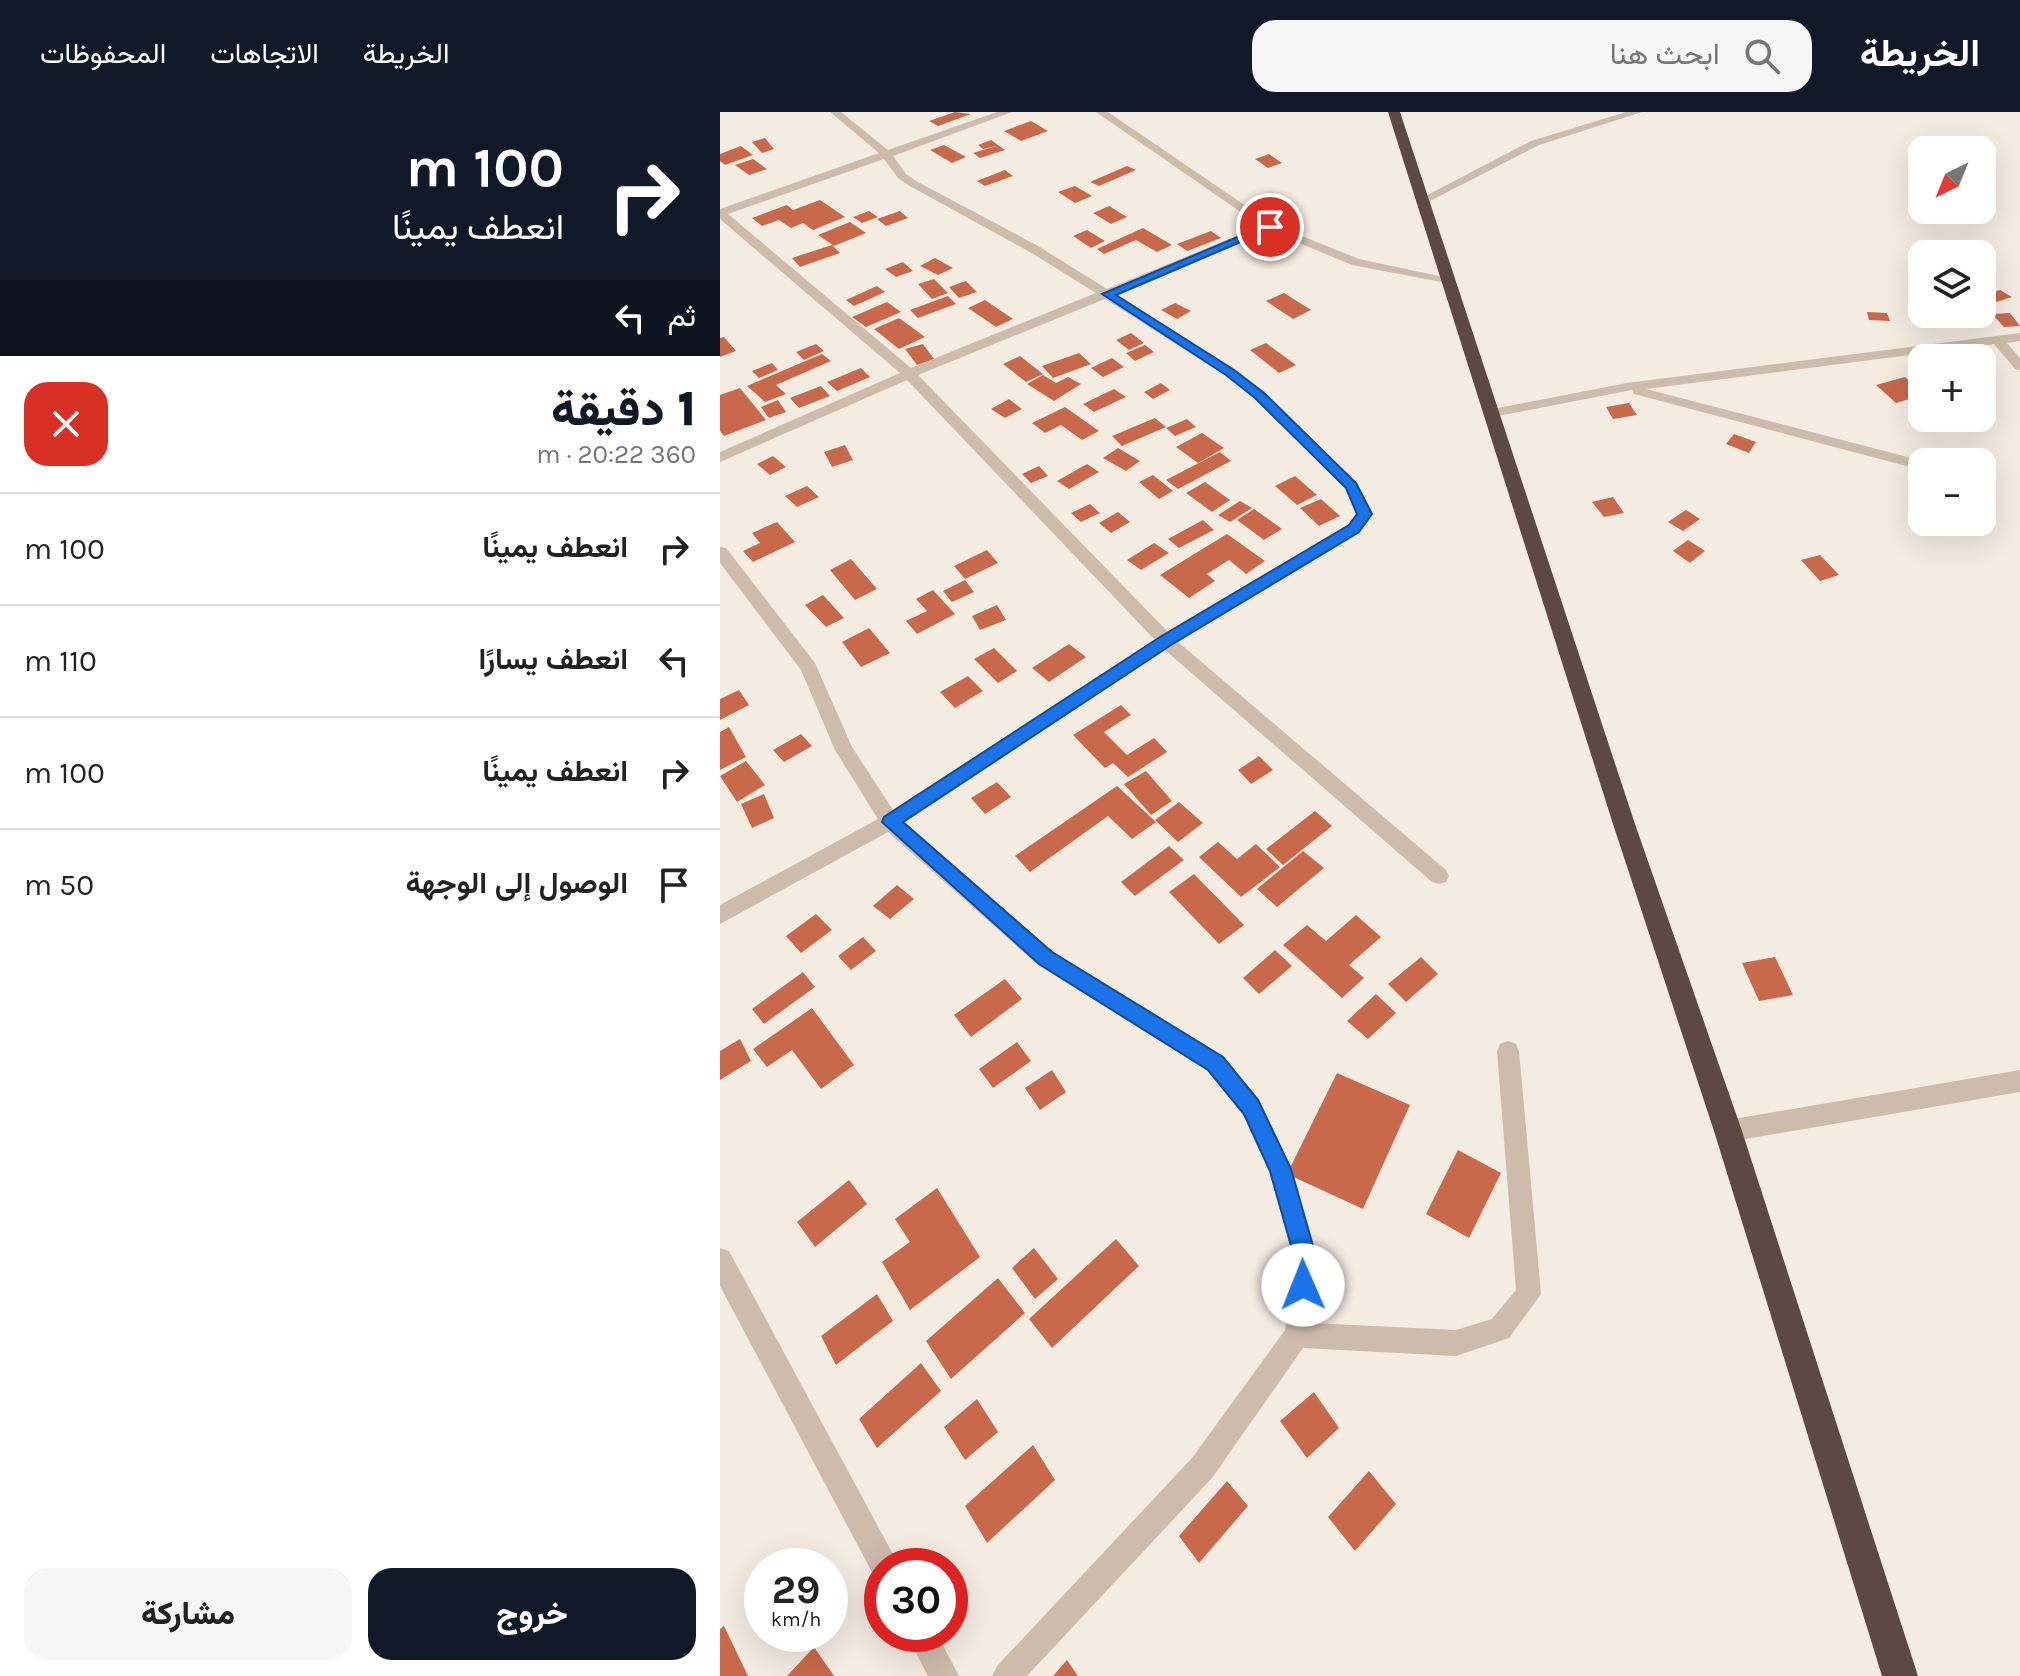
<!DOCTYPE html>
<html lang="ar">
<head>
<meta charset="utf-8">
<style>
  :root { --surface:#fff; --page:#f6f6f6; --text:#222; --muted:#767676; --line:#e0e0e0; --accent:#111827 }
  body { margin:0; font-family:Karla,Vazirmatn,sans-serif; background:var(--page); color:var(--text); direction:rtl; height:100vh; display:flex; flex-direction:column; font-size:30px; white-space:nowrap }
  * { box-sizing:border-box; margin:0 }
  p { font-size:26px; color:var(--muted) }
  .icon { flex:none; width:44px; height:44px; fill:none; stroke:currentColor; stroke-width:2; stroke-linecap:round; stroke-linejoin:round }
  .map { position:relative; flex:1; overflow:hidden; direction:ltr }
  .sheet { display:flex; flex-direction:column; background:var(--surface); width:720px }
  .sheet>* { flex:none }
  .hud { background:#111827; color:#fff; overflow:hidden }
  .needle { width:52px; rotate:223deg }
  .tools { position:absolute; left:1188px; top:24px; display:grid; gap:16px }
  .tools a { display:grid; place-items:center; width:88px; height:88px; border-radius:16px; background:var(--surface); box-shadow:0 8px 32px #0002; font-size:40px }
  .speed { position:absolute; left:24px; top:1436px; display:flex; gap:16px; font-size:40px; font-weight:700; text-align:center }
  .speed>* { display:grid; place-content:center; width:104px; height:104px; border-radius:50%; background:var(--surface); box-shadow:0 8px 32px #0002; line-height:1 }
  .speed small { font-size:20px; font-weight:400 }
  .speed .limit { border:12px solid #d22; background:#fff; color:#111 }
  .pin { position:absolute; display:grid; place-items:center; width:68px; height:68px; color:#fff; margin:-34px; border:4px solid #fff; border-radius:50%; box-shadow:0 2px 8px #0007 }
  .me { position:absolute; width:88px; margin:-44px; rotate:359deg; stroke-linejoin:round; filter:drop-shadow(0 0 6px #0008) }
  .turn { display:flex; align-items:center; gap:28px; height:168px; padding:0 24px; font-size:36px }
  .turn .icon { width:104px; height:104px; stroke-width:2.5 }
  .turn b { display:block; font-size:56px; line-height:68px }
  .then { display:flex; align-items:center; height:76px; padding:0 24px; background:#0003; gap:16px; font-size:30px }
  .round { display:grid; place-items:center; flex:none; width:84px; height:84px; border-radius:24px; background:var(--page) }
  .headline { display:flex; align-items:center; justify-content:space-between; height:136px; padding:0 24px }
  h1 { font-size:48px; font-weight:800; line-height:60px; color:var(--accent) }
  .primary-button { display:flex; gap:16px; margin-top:auto; padding:16px 24px }
  .primary-button a { flex:1; height:92px; border-radius:24px; background:var(--accent); color:#fff; font-size:32px; font-weight:800; line-height:92px; text-align:center }
  .primary-button a+a { background:var(--page); color:var(--text) }
  ul { padding:0; list-style:none }
  li { display:flex; align-items:center; gap:24px; height:112px; padding:0 24px; border-top:2px solid var(--line) }
  li div { flex:1 }
  li b { display:block; font-size:30px }
  li em { font-style:normal }
  header { display:flex; align-items:center; gap:48px; box-sizing:border-box; height:112px; padding:0 40px; background:var(--accent); color:#fff }
  header strong { font-size:38px }
  nav { display:flex; gap:44px; margin-inline-start:auto; font-size:28px }
  .search { width:560px; height:72px; background:var(--page); display:flex; align-items:center; gap:20px; box-sizing:border-box; padding:0 28px; border-radius:24px; color:var(--muted); font-size:30px }
  main { display:flex; flex:1; min-height:0 }
  .map>svg:first-child { display:block }
  .building { fill:#c8694b }
  .lines { fill:none; stroke-linecap:round; stroke-linejoin:round }
  .street { fill:#cdbbac; fill-rule:evenodd }
  .highway { fill:#5c4a42; fill-rule:evenodd }
  .route { fill:#1a73e8; stroke:#114b97; stroke-width:2 }
</style>
</head>
<body>
<header>
<strong>الخريطة</strong>
<div class="search"><svg class="icon" aria-label="search" viewBox="0 0 24 24"><circle cx="10" cy="10" r="6"/><path d="M15 15l6 6"/></svg>ابحث هنا</div>
<nav><a>الخريطة</a><a>الاتجاهات</a><a>المحفوظات</a></nav>
</header>
<main>
<div class="map">
<svg width="1300" height="1564" viewBox="0 0 1300 1564">
  <rect width="100%" height="100%" fill="#f4ebe1"/>
  <path class="building" d="M235 0 251 2 218 14 209 9Z
    M311 9 328 19 301 29 284 19Z
    M45 26 54 37 42 41 32 30Z
    M271 28 285 38 260 46 253 41 276 34 263 37 258 33Z
    M224 33 246 45 232 51 210 38Z
    M21 34 33 43 5 53 0 49V42Z
    M549 42 562 51 548 56 535 47Z
    M33 47 47 57 29 63 15 53Z
    M407 54 416 58 379 74 370 70Z
    M285 58 293 64 265 74 257 69Z
    M355 74 372 84 355 91 338 80Z
    M100 88 125 105 93 118 83 111 71 116 59 108 42 114 32 106 67 93 73 98Z
    M389 94 407 105 391 112 373 101Z
    M149 99 158 105 142 111 133 105Z
    M180 99 188 106 166 114 157 107Z
    M130 110 146 121 114 134 98 123Z
    M423 116 452 133 437 140 416 128 384 142 377 137Z
    M367 118 385 129 371 136 353 124Z
    M491 119 501 126 467 139 457 132Z
    M112 133 120 141 80 155 72 146Z
    M215 146 233 156 218 163 200 154Z
    M183 150 193 159 176 165 165 157Z
    M214 167 228 181 212 187 198 172Z
    M246 169 257 180 239 186 229 175Z
    M157 174 165 180 134 194 126 188Z
    M1280 178 1292 185 1267 193 1262 190V183Z
    M564 181 591 198 573 207 546 189Z
    M228 184 236 192 198 206 190 198Z
    M265 188 293 207 276 215 248 196Z
    M167 190 181 200 146 215 132 205Z
    M455 191 471 199 457 207 441 198Z
    M1147 200 1167 201 1170 209 1149 208Z
    M1290 201 1300 214 1284 215 1272 202Z
    M179 206 205 225 179 237 154 217Z
    M411 221 424 231 409 238 396 228Z
    M4 225 16 239 0 245V226Z
    M546 231 576 253 559 261 530 238Z
    M96 232 104 239 84 248 76 240Z
    M203 232 214 247 197 253 185 237Z
    M425 233 434 240 415 249 406 241Z
    M359 241 371 252 333 266 322 254Z
    M102 242 111 249 56 273 66 282 45 290 27 274Z
    M300 244 323 262 306 270 283 252Z
    M392 246 404 255 383 265 371 256Z
    M52 251 58 258 39 266 32 259Z
    M141 256 150 265 117 279 107 270Z
    M323 263 336 271 348 265 361 272 334 289 307 272Z
    M1185 265 1202 280V283L1176 291 1156 273Z
    M441 271 450 278 433 287 424 280Z
    M101 274 110 284 79 296 70 286Z
    M20 276 46 308 4 324 0 319V283Z
    M394 277 406 285 374 300 363 292Z
    M289 287 302 297 285 306 271 297Z
    M58 288 66 300 49 306 41 295Z
    M909 291 917 303 893 307 886 295Z
    M345 295 379 319 362 328 341 313 325 321 312 311Z
    M435 306 446 315 402 334 392 324Z
    M467 307 476 315 455 324 446 316Z
    M482 321 504 336 478 351 456 335Z
    M1014 322 1036 330 1029 341 1006 332Z
    M125 333 133 348 112 355 104 340Z
    M398 336 420 349 406 359 383 346Z
    M500 340 511 349 458 377 446 368Z
    M53 344 66 355 50 363 37 352Z
    M367 352 379 360 349 377 337 369Z
    M319 354 328 364 311 371 302 362Z
    M433 363 453 379 439 387 419 370Z
    M575 364 597 383 577 393 555 374Z
    M485 370 510 388 492 400 466 381Z
    M87 374 99 385 77 395 65 384Z
    M893 385 904 401 884 405 872 390Z
    M601 387 620 404 599 414 580 396Z
    M520 389 532 396 510 410 498 403Z
    M370 392 380 401 361 410 351 401Z
    M534 397 562 417 544 428 517 408Z
    M966 398 980 407 963 419 948 410Z
    M398 400 410 410 391 421 379 411Z
    M483 408 494 418 459 436 448 427Z
    M57 410 75 430 33 450 23 439 40 431 32 421Z
    M507 422 545 449 526 462 509 448 487 462 495 469 469 486 440 463Z
    M968 428 985 439 970 451 953 439Z
    M434 431 449 441 421 458 407 448Z
    M267 438 278 451 245 467 234 454Z
    M1100 443 1119 463 1100 469 1081 448Z
    M131 447 157 477 135 488 110 458Z
    M245 468 254 480 232 490 223 479Z
    M213 478 235 502 197 522 186 509 207 499 196 487Z
    M103 483 124 506 106 515 85 493Z
    M277 493 286 508 260 518 252 504Z
    M149 516 170 541 141 555 122 530Z
    M349 532 366 545 329 570 312 556Z
    M274 536 297 559 278 571 254 547Z
    M248 564 263 579 235 596 220 580Z
    M19 578 29 593 0 608V587Z
    M401 593 411 603 384 620 407 643 434 626 447 640 408 665 393 651 385 656 353 623Z
    M9 615 26 645 0 658V620Z
    M81 622 92 634 64 650 53 638Z
    M539 644 553 658 531 672 518 658Z
    M26 649 45 673 17 690 0 664Z
    M426 659 452 689 431 703 404 672Z
    M277 670 291 685 265 702 251 686Z
    M397 674 436 710 412 727 388 704 310 760 295 744Z
    M44 682 54 706 32 716 21 692Z
    M459 690 483 711 458 730 435 708Z
    M595 699 612 714 563 753 546 737Z
    M498 730 517 747 536 732 560 755 521 785 479 745Z
    M449 734 464 748 415 784 401 770Z
    M583 739 604 756 557 795 537 777Z
    M474 762 524 813 499 832 449 780Z
    M177 773 194 787 170 807 153 794Z
    M96 802 112 818 81 841 66 824Z
    M636 803 661 825 629 853 644 866 622 886 563 833 587 813 606 829Z
    M143 825 156 839 131 858 118 844Z
    M555 838 572 854 539 882 523 866Z
    M701 845 718 862 686 890 668 872Z
    M1055 845 1073 883 1039 889 1022 851Z
    M83 860 95 875 44 912 32 897Z
    M285 867 302 887 251 925 234 903Z
    M656 882 676 901 648 927 627 909Z
    M92 896 134 953 101 977 72 938 47 955 33 937Z
    M20 927 31 949 0 968V939Z
    M297 930 311 949 273 976 259 957Z
    M332 958 346 980 320 998 305 976Z
    M617 961 690 993 643 1097 567 1062Z
    M738 1038 781 1061 749 1126 706 1102Z
    M129 1068 147 1092 95 1135 77 1110Z
    M217 1076 260 1145 190 1198 162 1150 190 1130 175 1107Z
    M396 1127 419 1154 332 1236 309 1207Z
    M314 1136 338 1167 315 1187 292 1156Z
    M278 1166 305 1201 231 1267 206 1229Z
    M157 1182 173 1209 116 1253 101 1224Z
    M201 1251 221 1279 157 1336 139 1307Z
    M594 1280 619 1316 587 1346 560 1309Z
    M257 1287 278 1320 245 1348 224 1315Z
    M313 1333 335 1368 267 1431 245 1394Z
    M649 1359 676 1392 635 1439 608 1405Z
    M507 1369 528 1394 479 1451 459 1424Z
    M4 1514 28 1564H0V1517Z
    M94 1535 114 1564H67Z
    M347 1548 358 1564H333Z"/>
  <g class="lines">
    <path class="street" d="M110 0H121L168 38 277 0H292L173 44 186 62 196 69 318 134 387 177 541 114 376 0H388L554 113 639 147 733 167 727 171 632 153 550 119 395 182 515 257 545 280 637 371 653 402 639 421 458 530 726 758 729 764 726 770 719 772 712 770 445 538 184 711 332 839 503 944 539 987 572 1057 598 1148 591 1211 736 1218 772 1207 796 1178 777 939 780 932 788 929 796 932 799 939 821 1182 789 1226 736 1244 583 1236 492 1366 307 1564H272L277 1554 472 1346 565 1218 574 1148 549 1059 523 1003 487 958 318 853 168 720 0 812V793L158 707 115 638 81 558 0 451V435L6 436 95 551 132 635 173 698 435 528 187 268 0 350V340L180 261 0 107V97L159 41ZM164 47 178 66 188 73 310 140 376 181 191 256 8 102ZM385 187 505 263 535 286 626 376 637 402 629 413 448 520 198 263Z
      M906 0H922L819 33 708 90 698 88 811 29Z
      M1300 221V229L1287 231 1300 246V258L1295 257 1274 232 926 277 1199 348V354L1194 356 914 282 912 278 773 305 766 301 773 297 907 271Z
      M1300 958V980L1008 1030 1000 1027 997 1019 1000 1011 1008 1008Z
      M0 1136 9 1139 174 1444 178 1454H162V1467L154 1464 0 1174Z
      M186 1522H217L239 1564H208Z"/>
    <path class="highway" d="M668 0H680L915 712 1022 1019 1198 1564H1162L994 1019 893 712Z"/>
  </g>
  <path class="route" d="M546 113 556 115 396 183 514 258 544 281 636 371 652 402 639 420 451 533 183 710 332 840 503 945 538 988 571 1057 597 1148 591 1181 583 1184 575 1181 572 1173 575 1148 550 1059 524 1002 488 958 319 852 162 710 164 705 440 525 629 413 637 402 626 376 535 286 506 263 382 182Z"/>
</svg>
<div class="tools">
<a><svg class="needle" viewBox="-14 -14 28 28"><path d="M0-13l5 13h-10z" fill="#e53935"/><path d="M0 13l5-13h-10z" fill="#767676"/></svg></a>
<a><svg class="icon" aria-label="layers" viewBox="0 0 24 24"><path d="M12 4l9 5-9 5-9-5zM3 14l9 5 9-5"/></svg></a>
<a>+</a>
<a>−</a>
</div>
<div class="speed"><div>29<small>km/h</small></div><div class="limit">30</div></div>
<div class="pin" style="left:550px;top:115px;background:#d93025"><svg class="icon" aria-label="arrive" viewBox="0 0 24 24"><path d="M6 21V4h12l-3 4 3 4H6"/></svg></div>
<svg class="me" style="left:583px;top:1173px" viewBox="-20 -20 40 40"><circle r="19" fill="#fff"/><path d="M0-13L10 11 0 6-10 11z" fill="#1a73e8"/></svg>
</div>
<section class="sheet">
<div class="hud">
<div class="turn"><svg class="icon" aria-label="right" viewBox="0 0 24 24"><path d="M7 20v-9h11M14 6l5 5-5 5"/></svg><div><b>100 m</b>انعطف يمينًا</div></div>
<div class="then">ثم<svg class="icon" aria-label="left" viewBox="0 0 24 24"><path d="M17 20v-9H6M10 6l-5 5 5 5"/></svg></div>
</div>
<div class="headline"><div><h1>1 دقيقة</h1><p>360 m · 20:22</p></div><a class="round" style="background:#d93025;color:#fff"><svg class="icon" aria-label="close" viewBox="0 0 24 24"><path d="M6 6l12 12M18 6L6 18"/></svg></a></div>
<ul>
<li><svg class="icon" aria-label="right" viewBox="0 0 24 24"><path d="M7 20v-9h11M14 6l5 5-5 5"/></svg><div><b>انعطف يمينًا</b></div><em>100 m</em></li>
<li><svg class="icon" aria-label="left" viewBox="0 0 24 24"><path d="M17 20v-9H6M10 6l-5 5 5 5"/></svg><div><b>انعطف يسارًا</b></div><em>110 m</em></li>
<li><svg class="icon" aria-label="right" viewBox="0 0 24 24"><path d="M7 20v-9h11M14 6l5 5-5 5"/></svg><div><b>انعطف يمينًا</b></div><em>100 m</em></li>
<li><svg class="icon" aria-label="arrive" viewBox="0 0 24 24"><path d="M6 21V4h12l-3 4 3 4H6"/></svg><div><b>الوصول إلى الوجهة</b></div><em>50 m</em></li>
</ul>
<div class="primary-button"><a>خروج</a><a>مشاركة</a></div>
</section>
</main>
</body>
</html>
